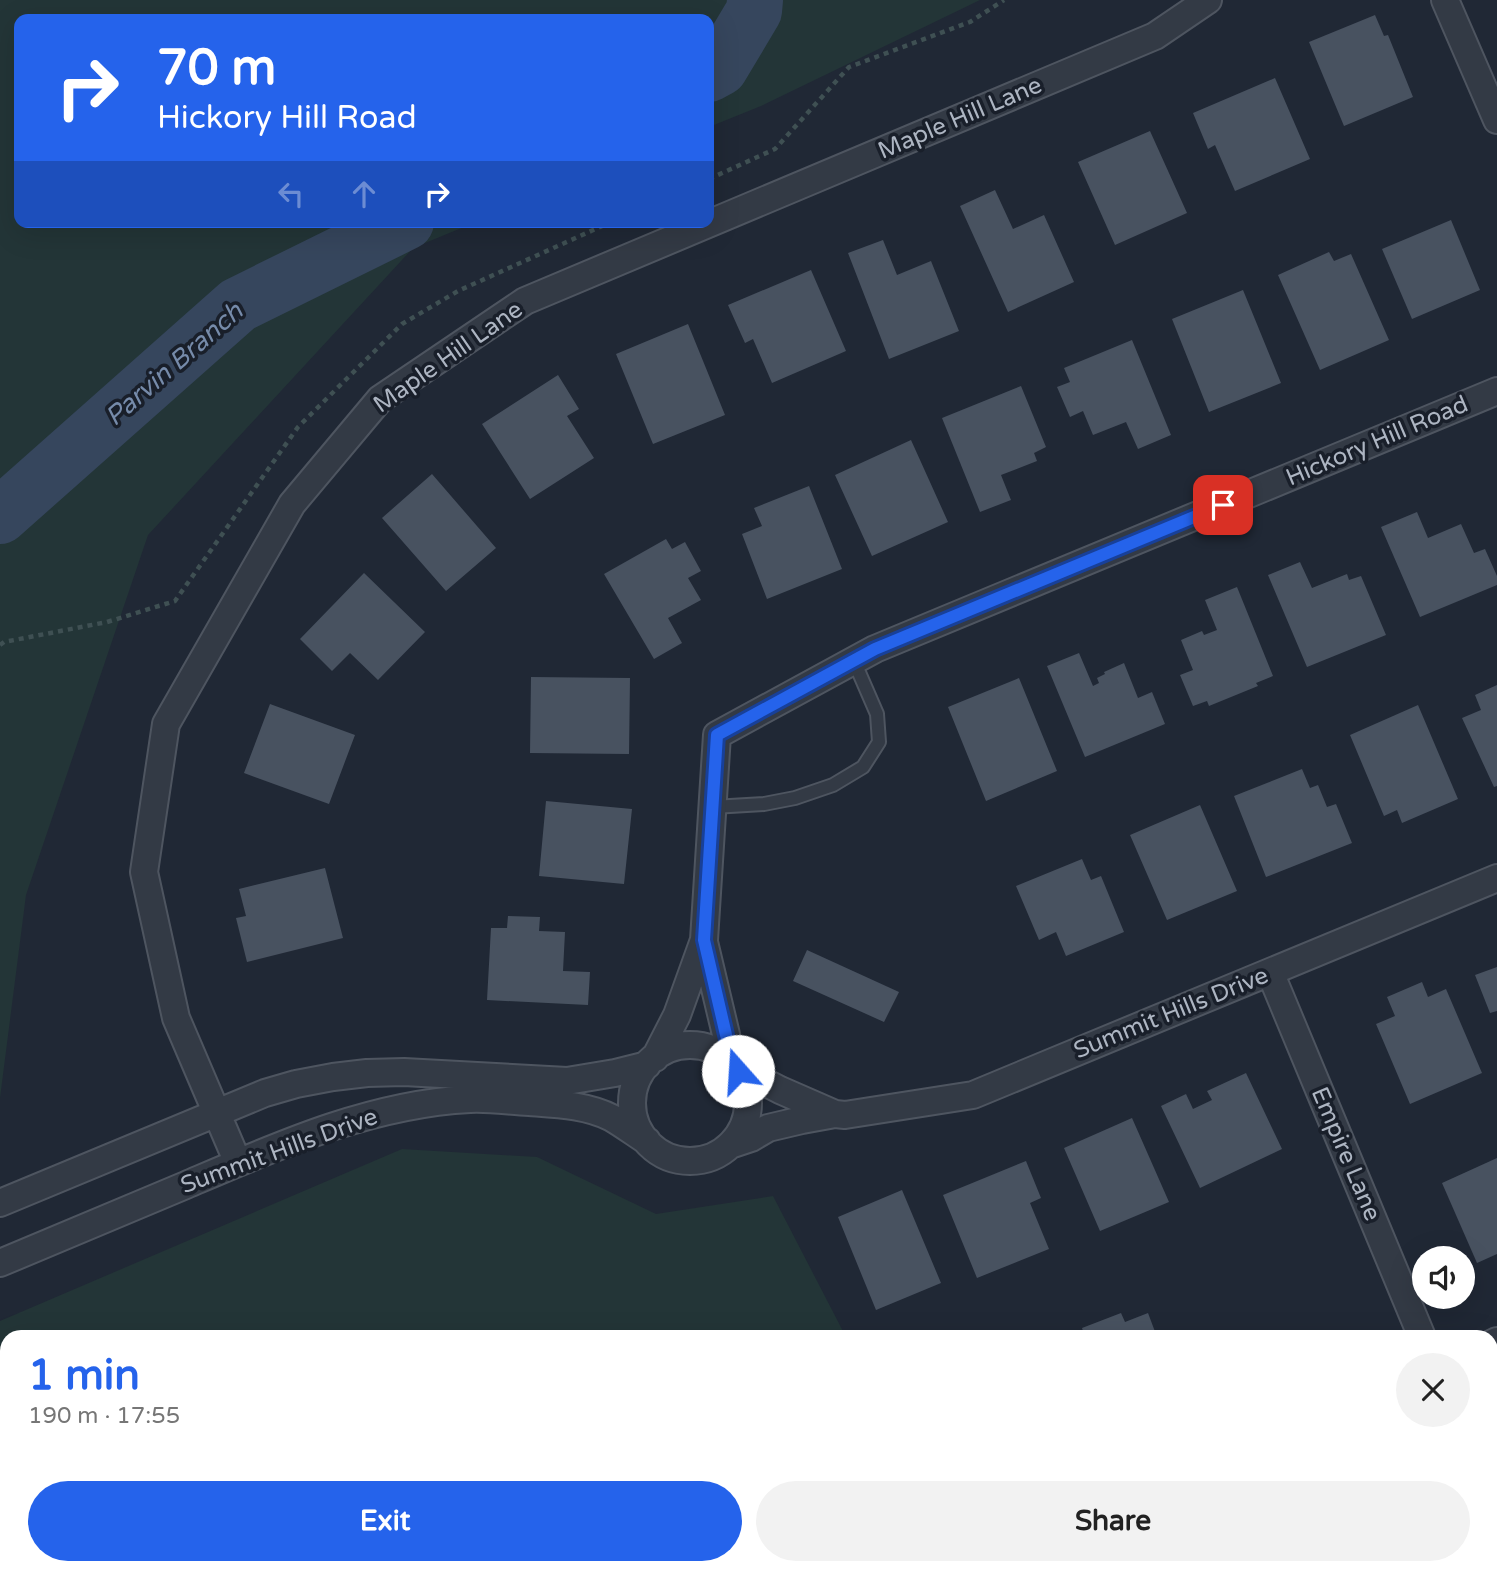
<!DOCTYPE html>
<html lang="en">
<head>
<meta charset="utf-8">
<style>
  :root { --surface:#fff; --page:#f2f2f2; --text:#222; --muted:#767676; --accent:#2563eb }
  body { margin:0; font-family:"Varela Round",sans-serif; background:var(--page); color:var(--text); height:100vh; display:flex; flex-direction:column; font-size:26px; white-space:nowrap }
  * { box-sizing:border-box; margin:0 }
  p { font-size:23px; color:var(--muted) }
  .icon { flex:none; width:38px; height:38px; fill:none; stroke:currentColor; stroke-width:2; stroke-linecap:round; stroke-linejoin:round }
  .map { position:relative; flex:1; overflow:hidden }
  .panel { position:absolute; left:0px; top:1330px; width:1498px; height:245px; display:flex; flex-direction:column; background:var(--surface); border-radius:21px 21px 0 0; box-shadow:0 7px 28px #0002 }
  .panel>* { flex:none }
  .hud { position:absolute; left:14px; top:14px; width:700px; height:214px; border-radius:14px; box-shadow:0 7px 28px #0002; background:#2563eb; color:#fff; overflow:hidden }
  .fabs { position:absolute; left:1412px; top:1246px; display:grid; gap:14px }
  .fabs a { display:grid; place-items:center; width:63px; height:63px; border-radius:50%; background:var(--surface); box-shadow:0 7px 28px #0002; font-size:35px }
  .pin { position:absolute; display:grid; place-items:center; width:60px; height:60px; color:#fff; margin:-30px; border-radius:14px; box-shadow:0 4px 10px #0006 }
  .me { position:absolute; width:77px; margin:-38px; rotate:341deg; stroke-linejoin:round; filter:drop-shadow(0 0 5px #0008) }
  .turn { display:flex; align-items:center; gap:24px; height:147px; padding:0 28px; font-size:32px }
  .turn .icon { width:91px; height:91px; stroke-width:2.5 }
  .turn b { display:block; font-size:49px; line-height:60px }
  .lanes { display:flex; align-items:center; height:66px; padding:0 28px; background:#0003; justify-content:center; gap:35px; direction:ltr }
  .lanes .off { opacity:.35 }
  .round { display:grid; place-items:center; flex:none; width:74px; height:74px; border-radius:37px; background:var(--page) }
  .summary { display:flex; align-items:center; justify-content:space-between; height:119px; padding:0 28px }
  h1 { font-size:42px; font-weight:700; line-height:52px; color:var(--accent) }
  .action { display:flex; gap:14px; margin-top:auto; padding:14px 28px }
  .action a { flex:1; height:80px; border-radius:42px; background:var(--accent); color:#fff; font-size:28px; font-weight:700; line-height:80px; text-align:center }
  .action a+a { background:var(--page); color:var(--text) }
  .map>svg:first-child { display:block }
  .green { fill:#233537 }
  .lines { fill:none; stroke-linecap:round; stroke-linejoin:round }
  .river { stroke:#36465d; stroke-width:56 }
  .building { fill:#485260 }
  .lane-casing { stroke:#4e5560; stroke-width:16 }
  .street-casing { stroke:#4e5560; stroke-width:30 }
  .path { stroke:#3f5053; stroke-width:4.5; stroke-dasharray:5 5; stroke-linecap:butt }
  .lane { stroke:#333a45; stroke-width:12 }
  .street { stroke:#333a45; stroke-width:26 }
  .route-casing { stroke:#184099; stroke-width:18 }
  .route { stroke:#2563eb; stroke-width:12 }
  .labels { text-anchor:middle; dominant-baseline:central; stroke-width:7; stroke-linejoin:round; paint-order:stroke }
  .street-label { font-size:24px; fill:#adb5c2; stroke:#191f2a }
  .water-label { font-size:26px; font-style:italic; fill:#768baa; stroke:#191f2a }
</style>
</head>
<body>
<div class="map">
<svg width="1497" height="1575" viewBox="0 0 1497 1575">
  <rect width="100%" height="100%" fill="#202835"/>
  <path class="green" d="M0 0H980L761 106 709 127V19H19V222H476L413 248 148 535 26 895 0 1098Z
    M402 1149 537 1157 656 1214 773 1196 846 1337H7V1568H800L795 1575H0V1321Z"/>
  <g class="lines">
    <path class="river" d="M709 74 720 68 754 11 755 0
      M0 516 238 305 406 222"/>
  </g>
  <path class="building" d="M1375 15 1384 36 1388 35 1413 97 1344 126 1309 42Z
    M1275 78 1310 159 1235 191 1215 145 1208 149 1193 113Z
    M1150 131 1187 213 1115 245 1078 162Z
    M995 190 1013 229 1044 215 1074 282 1008 312 960 206Z
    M1451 220 1480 290 1412 319 1382 249Z
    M883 240 897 275 931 261 959 331 889 359 848 253Z
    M1329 252 1334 261 1351 254 1389 340 1320 370 1278 275Z
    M811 270 846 351 772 383 753 339 745 343 728 305Z
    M1243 290 1281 383 1209 412 1172 319Z
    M688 324 725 415 653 444 616 354Z
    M1132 340 1171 435 1138 449 1126 422 1093 435 1083 411 1070 417 1057 387 1070 382 1064 368Z
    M558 375 579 409 567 416 594 458 530 499 482 424Z
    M1021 386 1046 447 1034 453 1037 461 1001 475 1011 500 980 512 942 418Z
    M911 440 948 522 872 556 835 475Z
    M432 474 496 548 446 591 382 518Z
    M809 486 842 569 767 599 742 534 762 526 754 508Z
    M1417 512 1428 538 1461 524 1474 553 1485 549 1497 576V585L1420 617 1381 527Z
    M666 539 672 549 685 542 701 571 688 578 701 600 668 618 682 643 654 659 604 574Z
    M1300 562 1312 588 1347 574 1349 580 1361 576 1386 635 1307 667 1268 575Z
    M364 573 425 632 378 680 350 653 332 671 300 639Z
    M1237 587 1273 676 1256 683 1258 686 1209 706 1207 701 1193 706 1180 675 1193 670 1181 640 1202 631 1204 635 1217 630 1205 600Z
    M1079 653 1093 686 1099 683 1097 678 1105 674 1104 672 1124 663 1138 698 1152 692 1165 724 1085 757 1047 666Z
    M531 677 630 678 629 754 530 753Z
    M1019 678 1057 771 986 801 948 707Z
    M1497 685V786L1494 787 1462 718 1481 710 1475 695Z
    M270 704 355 735 329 804 244 773Z
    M1418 705 1458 799 1402 823 1397 810 1384 816 1350 735Z
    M1302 769 1310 788 1318 785 1327 807 1336 804 1352 843 1266 877 1234 796Z
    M546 801 632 809 624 884 539 876Z
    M1200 805 1237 891 1167 920 1130 835Z
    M1082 859 1091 880 1101 876 1124 932 1066 956 1056 932 1039 940 1016 886Z
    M325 868 343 938 247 962 236 918 246 916 239 889Z
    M508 916 540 917 539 931 565 932 563 971 590 972 588 1005 487 1000 491 928H507Z
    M807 950 899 992 884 1022 793 981Z
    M1497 967V1011L1490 1013 1475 975Z
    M1422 982 1428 997 1446 989 1482 1073 1410 1104 1376 1024 1395 1016 1387 997Z
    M1246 1073 1282 1149 1200 1188 1161 1106 1186 1094 1193 1109 1212 1100 1207 1091Z
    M1132 1118 1169 1202 1100 1231 1064 1148Z
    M1497 1158V1254L1477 1263 1442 1183Z
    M1026 1161 1041 1198 1030 1203 1049 1249 977 1278 943 1195Z
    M902 1190 941 1283 876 1310 838 1217Z
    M1121 1313 1125 1322 1148 1313 1157 1337H1085L1082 1328Z
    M1496 1424 1497 1519 1491 1522V1426Z
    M1138 1568H1170L1172 1575H1121Z
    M1195 1568H1261L1264 1575H1197Z
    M1286 1568H1370L1352 1575H1289Z"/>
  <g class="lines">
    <defs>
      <path id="lane" d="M713 807 764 804 795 798 833 785 863 767 879 742 877 714 854 661"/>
      <path id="street" d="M1445 0 1497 120
        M704 942 733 1064
        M1270 972 1422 1337
        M632 1103a58 58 0 1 1 116 0a58 58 0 1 1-116 0Z
        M655 1058 677 1015 704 940 717 735 875 649 1497 391
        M736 1067 780 1090 835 1114
        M730 1145 751 1138 768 1128 802 1120 835 1114 845 1115 973 1095 1497 878
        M238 1163 176 1018 144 872 166 724 292 504 380 399 525 301 1155 36 1208 0
        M0 1203 265 1093 296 1084 333 1077 367 1073 404 1072 567 1081 615 1073 647 1065
        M0 1263C62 1237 124 1211 186 1185 277 1146 370 1104 470 1099 489 1098 509 1101 529 1102 556 1104 587 1105 612 1118 624 1125 636 1134 647 1141
        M1491 1344 1497 1341
        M949 1575 960 1568"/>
    </defs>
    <use href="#lane" class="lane-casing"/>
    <use href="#street" class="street-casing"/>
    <path class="path" d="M709 179 775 149 849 67 970 22 1004 0
      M0 645 4 642 107 622 175 601 298 427 402 324 458 291 611 222"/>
    <use href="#lane" class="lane"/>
    <use href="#street" class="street"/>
  </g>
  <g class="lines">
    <defs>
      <path id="route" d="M738 1071 733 1065 704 940 717 735 875 649 1223 505"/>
    </defs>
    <use href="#route" class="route-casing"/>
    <use href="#route" class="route"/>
  </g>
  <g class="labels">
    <g class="street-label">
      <text transform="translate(960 118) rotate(-23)">Maple Hill Lane</text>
      <text transform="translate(448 357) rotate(-35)">Maple Hill Lane</text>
      <text transform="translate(1377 441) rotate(-23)">Hickory Hill Road</text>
      <text transform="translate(1171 1013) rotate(-22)">Summit Hills Drive</text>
      <text transform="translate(279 1151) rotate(-20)">Summit Hills Drive</text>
      <text transform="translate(1346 1154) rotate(67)">Empire Lane</text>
    </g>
    <g class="water-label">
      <text transform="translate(174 364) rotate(-41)">Parvin Branch</text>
    </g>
  </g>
</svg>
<div class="fabs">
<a><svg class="icon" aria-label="sound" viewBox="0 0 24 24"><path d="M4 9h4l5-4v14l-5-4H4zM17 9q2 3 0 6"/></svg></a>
</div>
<div class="pin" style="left:1223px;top:505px;background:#d93025"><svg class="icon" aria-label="arrive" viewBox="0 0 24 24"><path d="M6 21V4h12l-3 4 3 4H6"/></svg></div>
<svg class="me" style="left:738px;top:1071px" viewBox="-20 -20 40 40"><circle r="19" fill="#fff"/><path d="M0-13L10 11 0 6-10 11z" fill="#2563eb"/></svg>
<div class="hud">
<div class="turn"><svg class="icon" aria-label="right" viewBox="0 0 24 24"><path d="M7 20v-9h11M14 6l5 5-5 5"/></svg><div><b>70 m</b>Hickory Hill Road</div></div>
<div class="lanes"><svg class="icon off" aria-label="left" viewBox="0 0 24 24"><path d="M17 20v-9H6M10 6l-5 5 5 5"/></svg><svg class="icon off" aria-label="ahead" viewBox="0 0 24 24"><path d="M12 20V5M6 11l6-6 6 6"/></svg><svg class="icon" aria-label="right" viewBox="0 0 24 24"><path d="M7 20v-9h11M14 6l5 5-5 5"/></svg></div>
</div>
<section class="panel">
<div class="summary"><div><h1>1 min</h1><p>190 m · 17:55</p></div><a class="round"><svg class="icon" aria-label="close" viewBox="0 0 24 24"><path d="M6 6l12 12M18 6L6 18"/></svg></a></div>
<div class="action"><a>Exit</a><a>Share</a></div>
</section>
</div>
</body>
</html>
